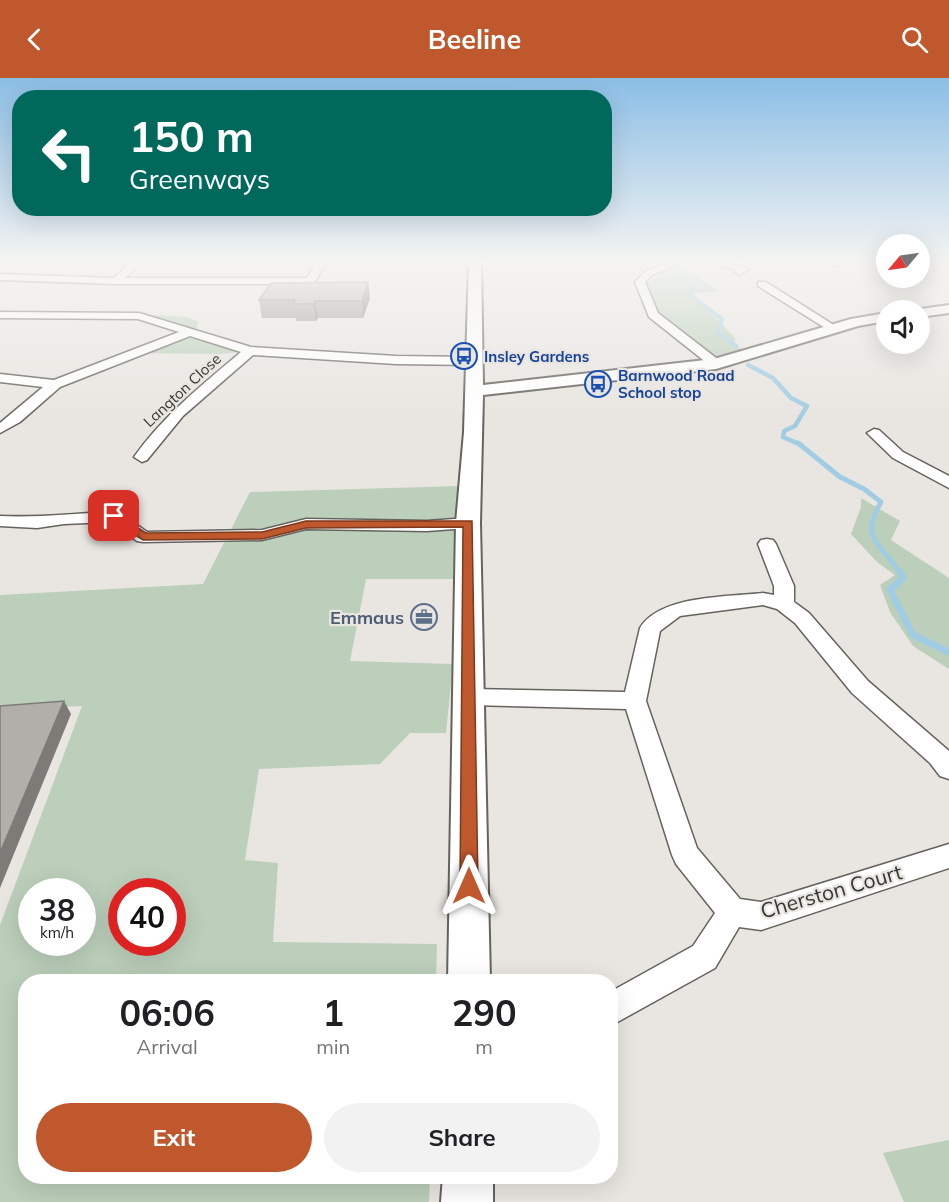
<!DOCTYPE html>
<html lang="en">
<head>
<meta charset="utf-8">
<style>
  :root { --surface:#fff; --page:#f2f2f2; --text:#202124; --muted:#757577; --accent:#bf582d }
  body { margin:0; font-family:Mulish,sans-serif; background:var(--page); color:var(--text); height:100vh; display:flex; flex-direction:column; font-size:22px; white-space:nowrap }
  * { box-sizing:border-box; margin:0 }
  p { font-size:20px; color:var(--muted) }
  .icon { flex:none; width:33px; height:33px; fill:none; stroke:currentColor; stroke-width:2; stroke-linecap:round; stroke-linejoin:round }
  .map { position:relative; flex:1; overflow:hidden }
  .panel { position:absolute; left:18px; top:896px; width:600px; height:210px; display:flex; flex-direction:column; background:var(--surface); border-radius:24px; box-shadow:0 6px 24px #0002 }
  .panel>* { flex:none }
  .banner { position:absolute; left:12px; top:12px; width:600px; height:126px; border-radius:24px; box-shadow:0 6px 24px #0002; background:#00695c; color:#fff; overflow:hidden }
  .needle { width:39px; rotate:241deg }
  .controls { position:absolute; left:876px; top:156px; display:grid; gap:12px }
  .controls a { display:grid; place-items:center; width:54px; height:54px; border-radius:50%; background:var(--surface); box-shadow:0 6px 24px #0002; font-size:30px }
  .speed { position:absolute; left:18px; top:800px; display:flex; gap:12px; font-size:30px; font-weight:700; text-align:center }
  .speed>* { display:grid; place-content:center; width:78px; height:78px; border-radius:50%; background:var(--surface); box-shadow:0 6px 24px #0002; line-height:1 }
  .speed small { font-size:15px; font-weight:400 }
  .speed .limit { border:9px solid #d22; background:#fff; color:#111 }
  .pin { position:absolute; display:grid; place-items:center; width:51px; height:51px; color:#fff; margin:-26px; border-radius:12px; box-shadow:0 3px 9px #0006 }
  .me { position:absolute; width:66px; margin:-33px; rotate:0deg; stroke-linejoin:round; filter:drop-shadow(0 0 4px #0008) }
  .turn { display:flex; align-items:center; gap:21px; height:126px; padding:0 18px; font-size:27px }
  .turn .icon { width:78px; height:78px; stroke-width:2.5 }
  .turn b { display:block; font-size:42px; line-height:51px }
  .eta { display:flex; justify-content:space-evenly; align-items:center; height:102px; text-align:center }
  .eta b { font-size:36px; font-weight:700; line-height:42px }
  .primary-button { display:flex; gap:12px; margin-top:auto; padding:12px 18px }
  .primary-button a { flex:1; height:69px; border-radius:36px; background:var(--accent); color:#fff; font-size:24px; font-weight:700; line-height:69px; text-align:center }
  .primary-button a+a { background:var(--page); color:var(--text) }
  header { display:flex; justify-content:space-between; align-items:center; height:78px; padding:0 18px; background:var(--accent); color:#fff; font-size:27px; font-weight:700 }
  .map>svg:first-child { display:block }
  .green { fill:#bbcfba; fill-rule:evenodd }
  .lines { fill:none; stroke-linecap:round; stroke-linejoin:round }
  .stream-far3 { stroke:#a1cde4; stroke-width:4 }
  .stream-far2 { stroke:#a1cde4; stroke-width:4.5 }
  .stream-far1 { stroke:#a1cde4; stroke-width:5 }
  .stream { stroke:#a1cde4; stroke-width:7 }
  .street-casing { stroke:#66635f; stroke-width:3 }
  .secondary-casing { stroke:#66635f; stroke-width:4 }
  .street { fill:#fff; fill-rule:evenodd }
  .secondary { fill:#fff; fill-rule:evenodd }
  .wall { fill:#999692 }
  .shaded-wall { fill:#7d7a77 }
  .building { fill:#b2aeaa; stroke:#7d7a77; stroke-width:1.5 }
  .route { fill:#bf582d; stroke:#7c391d; stroke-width:1.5 }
  .labels { text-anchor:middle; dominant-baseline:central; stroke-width:4.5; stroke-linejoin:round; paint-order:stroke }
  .far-transit-label { font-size:15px; font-weight:bold; fill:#164399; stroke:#e9e6e1; text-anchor:start }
  .far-street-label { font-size:15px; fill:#383735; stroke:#e9e6e1 }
  .service-label { font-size:18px; font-weight:bold; fill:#4e5e75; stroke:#e9e6e1; text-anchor:end }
  .near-street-label { font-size:21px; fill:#383735; stroke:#e9e6e1 }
</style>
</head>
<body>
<header><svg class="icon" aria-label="back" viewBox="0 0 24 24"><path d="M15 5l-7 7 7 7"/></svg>Beeline<svg class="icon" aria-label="search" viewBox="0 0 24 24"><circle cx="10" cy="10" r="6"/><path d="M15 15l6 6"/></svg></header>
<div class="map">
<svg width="949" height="1124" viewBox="0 0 949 1124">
  <rect width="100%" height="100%" fill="#e9e6e1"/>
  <path class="green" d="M680 189 715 210 718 214 693 215 736 261 733 264 746 275 725 281 702 273 659 238 646 205 666 193Z
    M154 237 188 239 198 244 196 255 250 273 220 276 132 275 192 254 139 238Z
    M460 408 458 501H366L350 583 453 586 446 655H410L380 686 259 691 245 782 278 785 273 864 437 866 436 903H26V1098H430L429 1124H0V847L82 628 0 633V517L203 506 250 414ZM32 813H82V864H32ZM122 813H172V864H122Z
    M861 420 900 443 891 462 949 500V591L913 568 890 534 880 507 895 497 877 484 851 456 861 429Z
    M949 1062V1124H904L883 1075Z"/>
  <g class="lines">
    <path class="stream-far3" d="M650 183 662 187
      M677 192 693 205 692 218 722 241 718 254 732 265"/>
    <path class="stream-far2" d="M730 263 736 268
      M748 287 773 300 791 320 807 328 795 348 784 353 783 359 801 367"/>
    <path class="stream-far1" d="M798 365 840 399 864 411 881 424C858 463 883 465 900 496"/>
    <path class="stream" d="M900 494 903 500 890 512 913 557 949 574"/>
    <defs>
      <path id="street" d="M132 183H143L125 200H307L314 188 313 183H323L324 188 312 209 308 210 304 206H116L0 202V196L114 200Z
        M490 183H500L502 185 497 188Z
        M672 183H686L652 197 645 204 658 235 720 283 722 286 720 289H712L649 239 635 204 646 193Z
        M706 183H724L749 191 739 197 734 194 736 192Z
        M827 183H839L842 186 837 189Z
        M758 204H766L840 251 834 254 830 253 758 208Z
        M0 234 139 235 251 269 396 278 474 279 480 283 474 287 396 286 253 277 183 338 147 382 142 384 134 379C164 337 202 307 241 274L190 258 60 309 20 344 0 355V345L43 309 0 304V296L54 302 179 254 138 241 0 240Z
        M874 351 879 352 903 374 949 398V410L893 380 867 355Z
        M114 434 120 435 147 454 262 452 306 441 427 443 468 440 474 441 477 445 474 449 468 450 427 453 306 451 262 462 143 464 137 463 110 444 64 446 37 450 0 448V438C38 440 76 435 114 434Z
        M767 461 773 462 776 466 794 508V524L809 535 868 603 949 673V701L940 698 930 685 852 615 795 545 777 531 763 527 680 538 660 553 646 623 697 770 740 821 761 824 949 766V790L761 852 739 849 715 890 612 947 610 914 693 868 715 835 676 786 672 777 626 631 470 627 462 625 459 619 462 613 470 611 625 614 640 550C660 517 728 519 763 515L774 517V508L758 466 761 462Z"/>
      <path id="secondary" d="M469 183H481L483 307 714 281 851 241 886 235V243L858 248 716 291 483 317 480 445 490 903H448L456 445 464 354Z
        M949 227V235L920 239V232H914Z
        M443 1098H493V1124H441Z"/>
    </defs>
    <use href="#street" class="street-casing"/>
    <use href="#secondary" class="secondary-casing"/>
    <use href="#street" class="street"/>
    <use href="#secondary" class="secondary"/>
  </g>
  <path class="wall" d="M368 204 370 220 363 240H318L316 243H296V240H262L259 222Z"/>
  <path class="shaded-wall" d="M368 204 370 220 363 240 362 223Z
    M315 223 318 240 316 243 314 226Z
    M64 623 71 636 0 810V775Z"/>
  <path class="building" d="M368 204 362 223H315L314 226H293L295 222H259L271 205Z
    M64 623 0 775V628Z"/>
  <linearGradient id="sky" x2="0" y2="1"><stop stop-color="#8bbee6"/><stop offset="0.54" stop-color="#f5f4f2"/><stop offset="1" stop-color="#f5f4f2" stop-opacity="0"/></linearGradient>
  <rect width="949" height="341" fill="url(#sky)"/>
  <path class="route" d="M114 435 146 455 262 454 306 443H472L478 808 476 814 469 817 463 814 460 808 463 449 306 450 262 461 143 462 110 441 109 438Z"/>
  <defs>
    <symbol id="bus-ring" viewBox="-11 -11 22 22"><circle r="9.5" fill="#e9e6e1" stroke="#1a4fb4" stroke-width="1.5"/><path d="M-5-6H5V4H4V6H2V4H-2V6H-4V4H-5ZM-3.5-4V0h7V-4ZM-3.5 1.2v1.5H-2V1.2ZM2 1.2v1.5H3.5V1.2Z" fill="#1a4fb4"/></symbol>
    <symbol id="office-ring" viewBox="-11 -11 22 22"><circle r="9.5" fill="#e9e6e1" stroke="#5c6f8a" stroke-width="1.5"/><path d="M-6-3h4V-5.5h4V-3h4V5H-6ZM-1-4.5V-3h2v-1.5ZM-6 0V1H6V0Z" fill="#5c6f8a"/></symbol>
  </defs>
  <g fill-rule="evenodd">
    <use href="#bus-ring" x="449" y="263" width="30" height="30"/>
    <use href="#bus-ring" x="583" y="291" width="30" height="30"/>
    <use href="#office-ring" x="409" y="524" width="30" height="30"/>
  </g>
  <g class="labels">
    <g class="far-transit-label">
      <text x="484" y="278">Insley Gardens</text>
      <text x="618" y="297">Barnwood Road<tspan x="618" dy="17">School stop</tspan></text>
    </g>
    <g class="far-street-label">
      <text transform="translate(182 312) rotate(-43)">Langton Close</text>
    </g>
    <g class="service-label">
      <text x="404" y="539">Emmaus</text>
    </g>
    <g class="near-street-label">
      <text transform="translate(831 813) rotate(-16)">Cherston Court</text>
    </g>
  </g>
</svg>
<div class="controls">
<a><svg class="needle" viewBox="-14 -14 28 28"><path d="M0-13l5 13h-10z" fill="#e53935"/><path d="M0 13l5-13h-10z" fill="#757577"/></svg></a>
<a><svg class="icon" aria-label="sound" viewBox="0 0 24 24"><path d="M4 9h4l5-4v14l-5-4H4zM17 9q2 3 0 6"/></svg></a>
</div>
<div class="speed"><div>38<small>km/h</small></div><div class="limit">40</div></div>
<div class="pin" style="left:114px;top:438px;background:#d93025"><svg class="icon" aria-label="arrive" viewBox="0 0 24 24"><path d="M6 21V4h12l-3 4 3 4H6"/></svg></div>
<svg class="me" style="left:469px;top:808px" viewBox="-20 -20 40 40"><path d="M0-17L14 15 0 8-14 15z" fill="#bf582d" stroke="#fff" stroke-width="4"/></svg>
<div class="banner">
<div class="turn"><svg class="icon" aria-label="left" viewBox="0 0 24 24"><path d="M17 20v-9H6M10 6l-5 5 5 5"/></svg><div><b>150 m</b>Greenways</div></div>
</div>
<section class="panel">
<div class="eta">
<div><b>06:06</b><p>Arrival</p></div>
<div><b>1</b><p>min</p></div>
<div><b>290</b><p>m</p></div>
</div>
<div class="primary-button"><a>Exit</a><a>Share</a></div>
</section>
</div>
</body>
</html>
